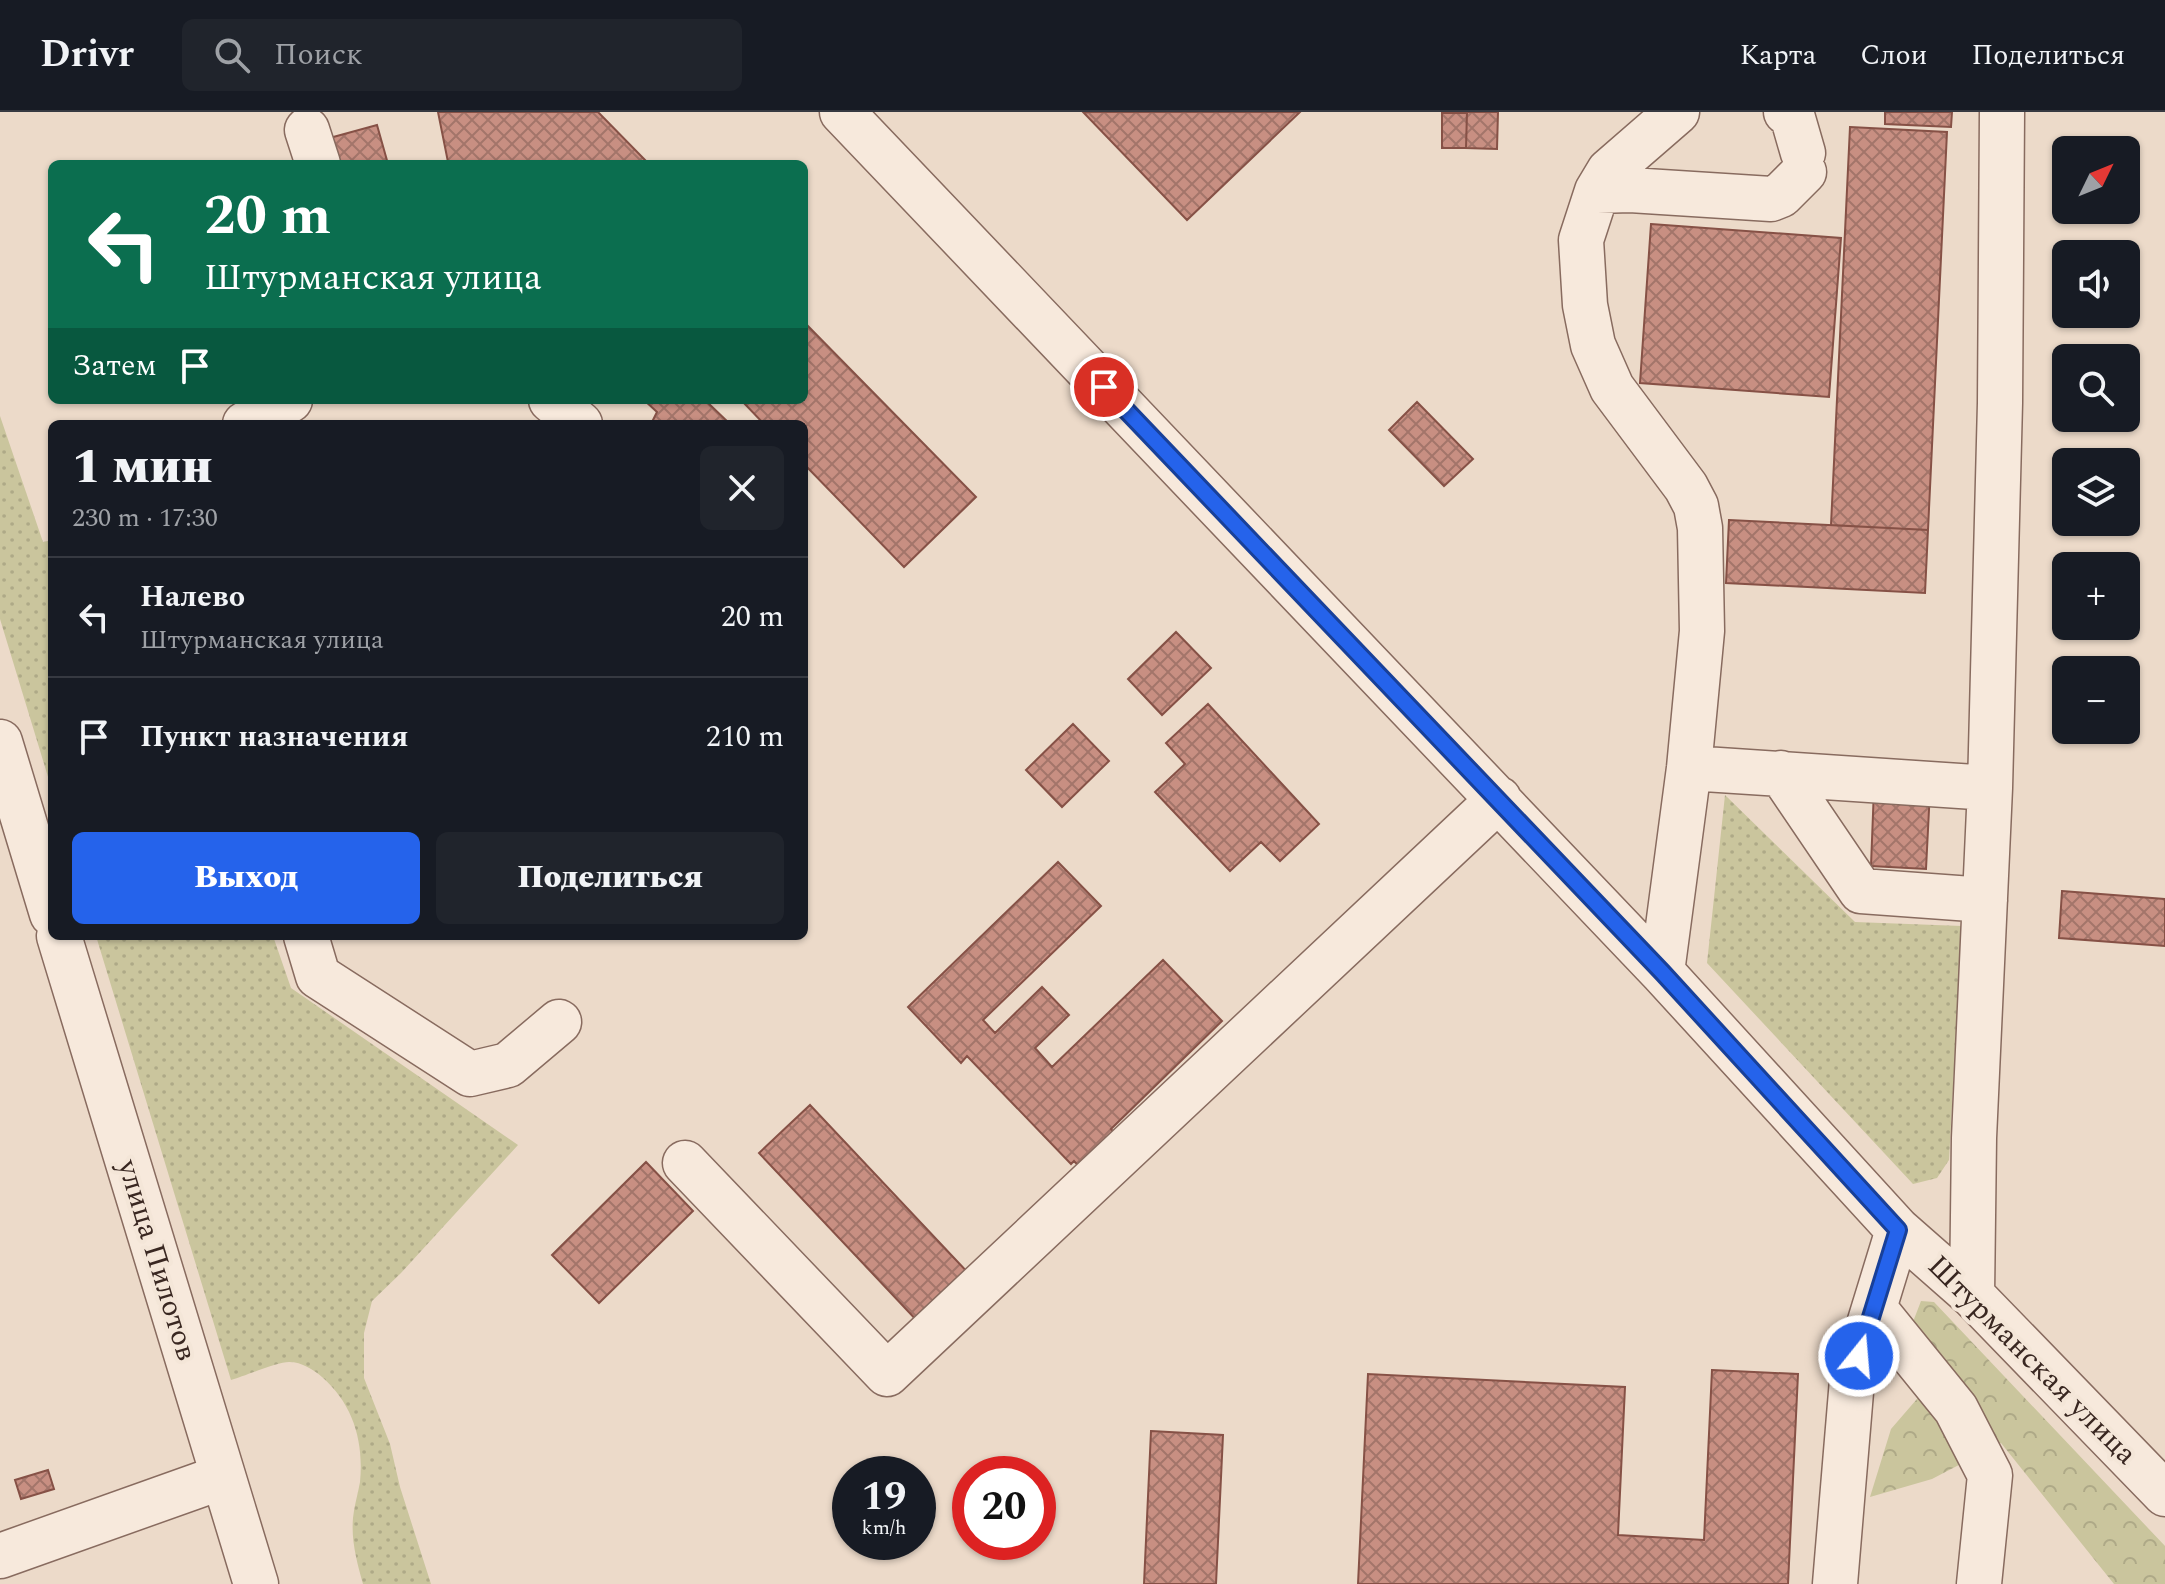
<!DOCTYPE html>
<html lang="ru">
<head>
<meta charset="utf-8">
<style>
  :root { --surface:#171b24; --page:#20242c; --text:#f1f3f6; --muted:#9ea1a6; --line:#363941; --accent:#2563eb }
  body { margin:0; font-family:Spectral,serif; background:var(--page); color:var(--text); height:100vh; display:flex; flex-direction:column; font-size:30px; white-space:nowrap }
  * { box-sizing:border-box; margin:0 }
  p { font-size:26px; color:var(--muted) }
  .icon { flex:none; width:44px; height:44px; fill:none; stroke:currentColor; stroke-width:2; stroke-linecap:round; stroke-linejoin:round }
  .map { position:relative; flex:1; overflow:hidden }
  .sheet { position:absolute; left:48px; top:308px; width:760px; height:520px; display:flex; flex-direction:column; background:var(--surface); border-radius:12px; box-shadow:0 2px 6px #0004 }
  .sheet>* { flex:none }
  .guide { position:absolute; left:48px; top:48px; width:760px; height:244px; border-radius:12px; box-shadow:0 2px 6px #0004; background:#0b6e4f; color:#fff; overflow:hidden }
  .needle { width:52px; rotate:47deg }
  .tools { position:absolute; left:2052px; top:24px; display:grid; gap:16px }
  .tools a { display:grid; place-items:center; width:88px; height:88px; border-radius:12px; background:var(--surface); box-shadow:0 2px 6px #0004; font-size:40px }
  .speed { position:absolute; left:832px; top:1344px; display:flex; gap:16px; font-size:40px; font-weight:700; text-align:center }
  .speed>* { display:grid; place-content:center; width:104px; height:104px; border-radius:50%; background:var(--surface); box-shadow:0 2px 6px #0004; line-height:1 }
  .speed small { font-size:20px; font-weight:400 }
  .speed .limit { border:12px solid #d22; background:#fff; color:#111 }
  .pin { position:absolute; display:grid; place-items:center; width:68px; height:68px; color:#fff; margin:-34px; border:4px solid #fff; border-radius:50%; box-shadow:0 2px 8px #0007 }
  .me { position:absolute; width:88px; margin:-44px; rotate:17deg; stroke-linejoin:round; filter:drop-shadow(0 0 6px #0008) }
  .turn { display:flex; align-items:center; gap:28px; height:168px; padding:0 24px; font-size:36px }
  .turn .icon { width:104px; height:104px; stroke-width:2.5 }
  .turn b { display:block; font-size:56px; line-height:68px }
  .then { display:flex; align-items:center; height:76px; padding:0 24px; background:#0003; gap:16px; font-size:30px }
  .round { display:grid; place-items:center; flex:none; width:84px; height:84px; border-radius:12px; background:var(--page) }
  .overview { display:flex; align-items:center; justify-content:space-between; height:136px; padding:0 24px }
  h1 { font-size:48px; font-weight:800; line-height:60px }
  .cta { display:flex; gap:16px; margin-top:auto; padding:16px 24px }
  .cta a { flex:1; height:92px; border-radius:12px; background:var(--accent); color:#fff; font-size:32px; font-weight:800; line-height:92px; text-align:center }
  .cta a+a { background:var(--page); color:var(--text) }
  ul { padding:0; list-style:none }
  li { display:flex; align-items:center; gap:24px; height:120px; padding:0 24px; border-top:2px solid var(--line) }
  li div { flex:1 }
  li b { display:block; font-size:30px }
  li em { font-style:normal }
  header { display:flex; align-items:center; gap:48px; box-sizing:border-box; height:112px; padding:0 40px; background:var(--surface); border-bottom:2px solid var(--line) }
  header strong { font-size:38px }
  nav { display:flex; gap:44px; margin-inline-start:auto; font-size:28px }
  .search { width:560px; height:72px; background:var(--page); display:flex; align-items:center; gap:20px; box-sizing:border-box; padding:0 28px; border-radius:12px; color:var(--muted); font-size:30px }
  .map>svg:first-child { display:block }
  .green { fill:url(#green-dots) }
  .forest { fill:url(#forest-crowns) }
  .building { fill:url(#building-cross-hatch); stroke:#865146; stroke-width:2 }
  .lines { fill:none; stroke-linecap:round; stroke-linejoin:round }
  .minor-casing { stroke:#886b5f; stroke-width:47 }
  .minor { stroke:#f7e9dc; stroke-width:44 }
  .route-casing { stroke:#184099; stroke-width:20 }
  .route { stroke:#2563eb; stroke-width:14 }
  .labels { text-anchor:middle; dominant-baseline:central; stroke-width:8; stroke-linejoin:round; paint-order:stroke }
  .street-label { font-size:30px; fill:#392721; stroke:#f4e6d8 }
</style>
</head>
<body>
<header>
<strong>Drivr</strong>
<div class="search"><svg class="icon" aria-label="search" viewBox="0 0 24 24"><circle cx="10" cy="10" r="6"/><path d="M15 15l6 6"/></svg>Поиск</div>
<nav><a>Карта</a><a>Слои</a><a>Поделиться</a></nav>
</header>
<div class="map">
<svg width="2165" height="1472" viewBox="0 0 2165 1472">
  <defs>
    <pattern id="green-dots" width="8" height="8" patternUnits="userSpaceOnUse" patternTransform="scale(2)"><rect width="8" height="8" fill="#cac59d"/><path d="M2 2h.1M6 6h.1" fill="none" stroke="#aea987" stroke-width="1.8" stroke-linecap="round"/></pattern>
    <pattern id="forest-crowns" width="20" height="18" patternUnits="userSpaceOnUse" patternTransform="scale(2)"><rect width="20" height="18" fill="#cac59d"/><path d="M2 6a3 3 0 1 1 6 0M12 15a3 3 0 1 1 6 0" fill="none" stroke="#aea987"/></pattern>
    <pattern id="building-cross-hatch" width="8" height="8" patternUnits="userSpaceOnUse" patternTransform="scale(2)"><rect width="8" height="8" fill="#c88f82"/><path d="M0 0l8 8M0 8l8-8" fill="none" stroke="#a3756a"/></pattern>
  </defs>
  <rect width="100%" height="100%" fill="#ecdac9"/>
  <path class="green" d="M0 304 43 430 52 428V678L0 507Z
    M1725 683 1855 810 1962 814 1949 1048 1937 1066 1913 1072 1707 851Z
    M96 824H273L291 876 518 1033 401 1161 372 1189 364 1221V1266L390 1332 400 1375 431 1472H363C357 1450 351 1429 353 1406 354 1394 358 1382 360 1370 364 1329 353 1292 322 1265 314 1258 302 1250 289 1250 278 1250 244 1264 231 1268Z"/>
  <path class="forest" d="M1921 1189 1934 1190 2165 1434V1472H2114L2001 1331 1932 1367 1870 1385 1891 1317 1923 1280 1911 1215Z"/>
  <path class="building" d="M438 0H598L649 52H450L448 50Z
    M1083 0H1300L1187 108Z
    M1467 0H1498L1497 37 1466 36Z
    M1885 0H1952L1951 15 1885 12Z
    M1442 1H1467L1466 36H1442Z
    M377 13 388 52H333L326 27Z
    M1850 15 1947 20 1928 418 1831 413Z
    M1651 112 1841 126 1829 285 1640 271Z
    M804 210 976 385 904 455 804 352V312H764L741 288H804Z
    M644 288H705L730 312H651L657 300Z
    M1417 290 1473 347 1444 374 1389 318Z
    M1729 408 1928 418 1925 481 1726 471Z
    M1176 520 1211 556 1162 603 1128 567Z
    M1208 592 1319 712 1280 749 1261 730 1230 759 1155 680 1185 652 1166 631Z
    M1073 612 1109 649 1062 695 1026 658Z
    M1874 676 1930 678 1926 757 1871 754Z
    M1058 750 1101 794 983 908 995 921 1042 875 1069 903 1035 936 1052 955 1163 848 1222 909 1111 1017 1123 1030 1088 1064 1074 1049 1071 1052 967 944 961 951 908 895Z
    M2062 779 2165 787V834L2059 826Z
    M810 993 972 1165 921 1213 759 1041Z
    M646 1050 693 1099 599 1191 552 1143Z
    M1712 1258 1798 1262 1788 1472H1358L1368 1262 1625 1275 1618 1423 1704 1428Z
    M1151 1319 1223 1323 1216 1472H1144Z
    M48 1358 54 1377 21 1387 15 1368Z"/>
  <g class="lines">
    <defs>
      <path id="minor" d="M842 0 1662 860 1898 1118 1972 1183 2165 1382
        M1786 0 1792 3 1803 41
        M307 18 318 52
        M1597 79 1630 78 1771 87 1781 83 1804 60
        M551 288 580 312
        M245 312 290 288
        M0 630 52 802
        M1689 656 1990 676
        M1781 661 1861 779 1985 788
        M59 824 256 1472
        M306 824 318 864 470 962 508 953 559 910
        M1662 860 1689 656 1702 519 1700 416 1696 394 1686 375 1612 276 1593 233 1585 193 1581 128 1597 79 1609 59 1677 0
        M685 1051 887 1262 1499 687
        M1972 1183 1974 1026 1990 676 2000 291 2002 0
        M1874 1196 1956 1297 1990 1363 1979 1472
        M0 1444 222 1365
        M1835 1472 1852 1268 1898 1118"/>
    </defs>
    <use href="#minor" class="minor-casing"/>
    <use href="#minor" class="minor"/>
  </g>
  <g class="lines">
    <defs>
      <path id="route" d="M1104 275 1662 860 1898 1118 1859 1244"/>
    </defs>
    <use href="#route" class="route-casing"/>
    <use href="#route" class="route"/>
  </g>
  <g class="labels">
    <g class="street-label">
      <text transform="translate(157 1148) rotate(73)">улица Пилотов</text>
      <text transform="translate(2032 1248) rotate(45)">Штурманская улица</text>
    </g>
  </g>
</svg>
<div class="tools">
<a><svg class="needle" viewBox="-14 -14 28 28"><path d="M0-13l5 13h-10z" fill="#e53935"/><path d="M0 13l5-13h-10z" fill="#9ea1a6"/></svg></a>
<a><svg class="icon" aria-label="sound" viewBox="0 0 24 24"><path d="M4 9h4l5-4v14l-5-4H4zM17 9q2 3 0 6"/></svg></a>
<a><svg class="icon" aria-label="search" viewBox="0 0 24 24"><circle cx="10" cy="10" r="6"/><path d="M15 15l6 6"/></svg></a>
<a><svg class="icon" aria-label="layers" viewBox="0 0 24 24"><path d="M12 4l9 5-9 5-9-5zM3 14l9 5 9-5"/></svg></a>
<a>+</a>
<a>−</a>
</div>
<div class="speed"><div>19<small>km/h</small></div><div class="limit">20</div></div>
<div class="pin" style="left:1104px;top:275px;background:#d93025"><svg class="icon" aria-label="arrive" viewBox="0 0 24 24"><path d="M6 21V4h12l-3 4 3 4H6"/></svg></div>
<svg class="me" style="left:1859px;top:1244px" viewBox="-20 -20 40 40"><circle r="17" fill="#2563eb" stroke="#fff" stroke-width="3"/><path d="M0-11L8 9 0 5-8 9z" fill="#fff"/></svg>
<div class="guide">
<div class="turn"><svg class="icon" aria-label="left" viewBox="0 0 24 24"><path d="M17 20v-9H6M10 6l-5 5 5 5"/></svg><div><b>20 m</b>Штурманская улица</div></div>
<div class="then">Затем<svg class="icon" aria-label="arrive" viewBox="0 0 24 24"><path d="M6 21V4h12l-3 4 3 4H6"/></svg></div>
</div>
<section class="sheet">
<div class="overview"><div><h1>1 мин</h1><p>230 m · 17:30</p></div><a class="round"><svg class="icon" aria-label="close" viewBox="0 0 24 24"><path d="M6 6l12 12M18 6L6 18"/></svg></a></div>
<ul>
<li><svg class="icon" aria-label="left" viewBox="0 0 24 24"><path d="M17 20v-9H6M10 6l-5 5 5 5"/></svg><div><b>Налево</b><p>Штурманская улица</p></div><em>20 m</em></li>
<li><svg class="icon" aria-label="arrive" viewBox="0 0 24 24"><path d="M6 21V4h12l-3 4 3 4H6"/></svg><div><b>Пункт назначения</b></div><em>210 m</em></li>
</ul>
<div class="cta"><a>Выход</a><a>Поделиться</a></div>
</section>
</div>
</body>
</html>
